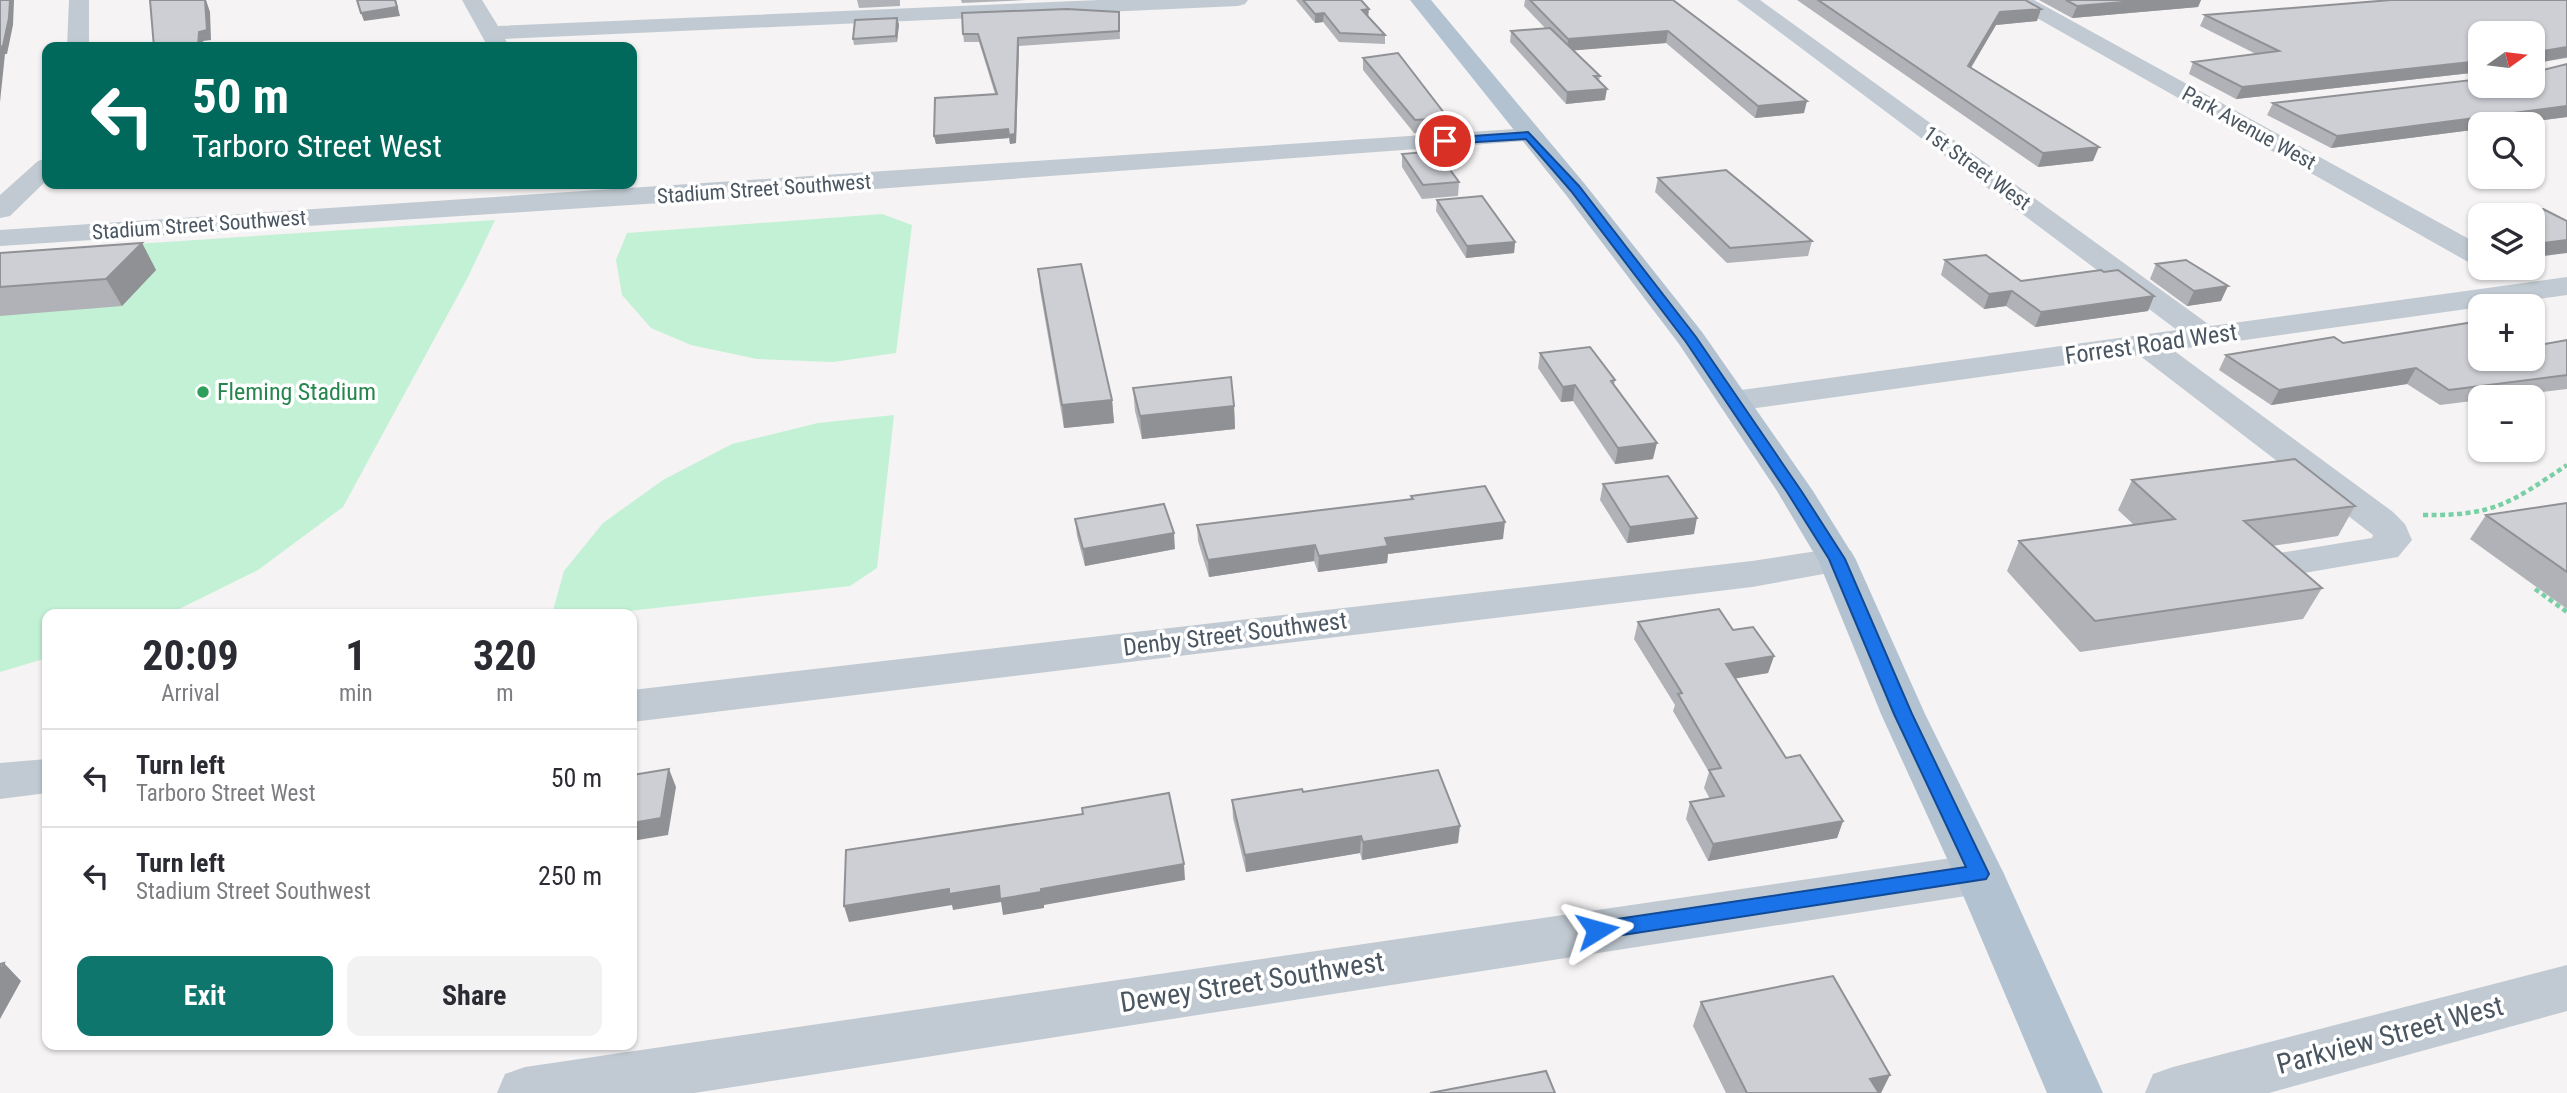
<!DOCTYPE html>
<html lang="en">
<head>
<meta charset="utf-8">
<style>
  :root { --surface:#fff; --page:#f2f2f3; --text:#2b2b33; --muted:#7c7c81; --line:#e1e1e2; --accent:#0f766e }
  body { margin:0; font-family:"Roboto Condensed",sans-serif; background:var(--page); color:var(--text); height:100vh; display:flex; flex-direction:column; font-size:26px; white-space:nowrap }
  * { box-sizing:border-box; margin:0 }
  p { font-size:23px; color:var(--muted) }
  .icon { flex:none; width:38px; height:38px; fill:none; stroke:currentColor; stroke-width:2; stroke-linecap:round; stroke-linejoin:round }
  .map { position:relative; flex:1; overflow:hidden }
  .sheet { position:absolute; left:42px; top:609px; width:595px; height:441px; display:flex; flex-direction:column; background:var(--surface); border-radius:14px; box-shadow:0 2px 5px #0004 }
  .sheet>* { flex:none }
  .hud { position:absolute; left:42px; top:42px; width:595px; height:147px; border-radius:14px; box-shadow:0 2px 5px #0004; background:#00695c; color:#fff; overflow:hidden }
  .needle { width:46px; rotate:76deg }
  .tools { position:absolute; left:2468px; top:21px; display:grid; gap:14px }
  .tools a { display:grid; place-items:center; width:77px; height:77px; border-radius:14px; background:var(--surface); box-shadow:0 2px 5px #0004; font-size:35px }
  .pin { position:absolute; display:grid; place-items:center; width:60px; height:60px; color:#fff; margin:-30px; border:4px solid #fff; border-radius:50%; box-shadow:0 2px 7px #0007 }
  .me { position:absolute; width:77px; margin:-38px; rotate:82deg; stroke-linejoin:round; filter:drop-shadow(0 0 5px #0008) }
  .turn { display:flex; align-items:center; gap:24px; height:147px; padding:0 35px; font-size:32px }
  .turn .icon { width:91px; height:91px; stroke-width:2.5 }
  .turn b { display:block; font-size:49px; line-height:60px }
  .eta { display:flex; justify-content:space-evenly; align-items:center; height:119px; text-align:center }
  .eta b { font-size:42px; font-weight:700; line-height:49px }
  .button { display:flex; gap:14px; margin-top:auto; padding:14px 35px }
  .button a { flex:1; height:80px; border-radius:14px; background:var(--accent); color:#fff; font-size:28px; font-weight:700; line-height:80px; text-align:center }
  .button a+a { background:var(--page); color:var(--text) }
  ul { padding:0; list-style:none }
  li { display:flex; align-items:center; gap:21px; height:98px; padding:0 35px; border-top:2px solid var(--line) }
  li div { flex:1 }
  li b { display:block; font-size:26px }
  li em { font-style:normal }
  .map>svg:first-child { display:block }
  .green { fill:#c3f1d5 }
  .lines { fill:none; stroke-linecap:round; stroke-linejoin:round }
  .path { stroke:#7ad0a6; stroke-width:4.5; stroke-dasharray:5 3.5; stroke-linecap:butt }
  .minor { fill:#c1cad2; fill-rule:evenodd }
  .major { fill:#b3c2d1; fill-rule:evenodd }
  .wall { fill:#b0b2b7 }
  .shaded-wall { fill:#909195 }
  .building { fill:#cdcfd5; stroke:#909195; stroke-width:2 }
  .route { fill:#1a73e8; stroke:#114b97; stroke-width:2 }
  .leisure-dot { fill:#2e9e5b; stroke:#fff; stroke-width:2.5 }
  .labels { text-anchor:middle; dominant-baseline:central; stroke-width:7; stroke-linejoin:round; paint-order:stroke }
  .far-street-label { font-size:21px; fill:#4a5661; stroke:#fff }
  .street-label { font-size:24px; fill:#4a5661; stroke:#fff }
  .leisure-label { font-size:24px; fill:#27864d; stroke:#fff; text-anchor:start }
  .near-street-label { font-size:28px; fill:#4a5661; stroke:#fff }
</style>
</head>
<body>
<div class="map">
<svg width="2567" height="1093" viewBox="0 0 2567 1093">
  <rect width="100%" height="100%" fill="#f5f3f3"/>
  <path class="green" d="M882 214 912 225 896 353 833 362 757 359 691 345 651 328 622 295 616 260 627 233Z
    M495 220 468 277 343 507 258 570 169 614H47V658L0 672V253Z
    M894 415 877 568 850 586 602 614H552L564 571 603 523 663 480 732 444 818 423Z"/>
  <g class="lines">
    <path class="path" d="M2423 515C2495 516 2510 503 2567 465
      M2535 589 2567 612"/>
    <path class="minor" d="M69 0H89V47H67Z
      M462 0H482L498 26 1099 0H1248L1245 4 1238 6 505 39 510 47H488Z
      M1737 0H1760L2211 326 2567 277V295L2173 350 2393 512 2405 524 2412 540 2398 557 2275 578 2261 574 2255 565 2261 556 2372 538 2373 535 2139 355 1734 411 1722 408 1717 401 1722 394 1734 391 2177 330Z
      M2009 0H2034L2480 245V266L2470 263 2012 4Z
      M1529 128 1538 130 1541 135 1538 140 862 190 0 246V230Z
      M47 158V180L10 216 0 218V195L38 161Z
      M1837 548 1851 551 1856 560 1851 569 1752 587 632 722V690L1752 561Z
      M47 759V793L0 799V763Z
      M1979 854 1996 860 2004 874 1996 888 1979 894 694 1093H497L505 1074 525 1067Z
      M2567 965V1011L2269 1093H2145L2153 1074 2173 1067Z"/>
    <path class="major" d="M1410 0H1431L1584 183 1702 332 1813 491 1856 560 1925 714 2004 874 2103 1093H2047L1954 874 1881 714 1818 560 1777 491 1679 344 1566 195Z"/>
  </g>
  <path class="wall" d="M857 0H900V6L859 8Z
    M961 0H1027L962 3Z
    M1296 0H1361L1368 17 1385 35V44L1339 42 1323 22 1315 23Z
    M1525 0H1673L1804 113 1755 118 1666 43 1573 50 1600 76 1599 81 1605 100 1566 104 1510 42 1511 31 1545 28 1524 6Z
    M1797 0H2025L2037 21 1996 25 1971 68 2093 161 2038 167Z
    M2039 0H2201L2198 7 2072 18Z
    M2391 0H2567V58L2536 63V68L2539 71 2567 64V117L2514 124H2480V129L2331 148 2267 115 2273 103 2480 79V86H2532V33H2480V72L2236 99 2189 74 2193 62 2256 54 2200 26 2205 15Z
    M1119 12 1120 39 1019 46 1016 143 1010 144 1009 138 936 144 934 136 995 94 979 42H964L963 34Z
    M899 24 897 42 854 45 853 39Z
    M1363 58 1448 118 1447 131 1414 133 1363 70Z
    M1402 154 1459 182 1458 196 1422 199 1402 167Z
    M1658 178 1812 241 1808 256 1727 263 1655 192Z
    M1437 200 1515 242 1514 253 1466 258 1436 211Z
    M2532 215 2567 221 2535 257 2532 256Z
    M142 243 156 270 122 306 0 316V253Z
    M1945 260 2021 281 2104 272 2154 296 2148 311 2035 327 2006 306 1984 309 1941 275Z
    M2156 264 2221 301 2187 306 2150 279Z
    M1038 269 1112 400 1114 423 1064 428 1040 290Z
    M2567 340V389L2500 397H2480V400L2440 405 2407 384 2271 405 2219 370 2226 355 2343 343 2545 344Z
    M1540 353 1615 380 1614 385 1653 459 1615 464 1573 401 1561 402 1538 368Z
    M1133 388 1234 406 1235 429 1142 439 1135 411Z
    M2132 480 2355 506 2338 536 2272 546 2322 588 2303 619 2080 652 2007 571 2019 541 2134 525 2118 510Z
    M1603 484 1694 534 1627 543 1600 500Z
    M1411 496 1503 539 1388 554 1387 563 1318 572 1314 561 1209 577 1198 541 1197 525 1411 500Z
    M2567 503V609L2470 539 2486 515Z
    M1075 519 1175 549 1085 566 1077 536Z
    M1638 622 1733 630 1774 656 1768 673 1735 678 1786 758 1843 821 1837 838 1708 861 1686 819 1690 802 1710 799 1704 788 1709 772 1673 711 1675 705 1634 639Z
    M1303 792 1458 843 1362 860 1360 853 1246 872 1233 818 1232 800Z
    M1701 1002 1881 1093H1726L1693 1026Z"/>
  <path class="shaded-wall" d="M10 0H14L13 25 7 54H5L0 102V52Z
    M205 0H206L210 12 211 40 203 41V47H198L199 32Z
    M396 0 400 16 364 21 361 13Z
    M2146 0H2201L2198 7 2072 18 2077 6Z
    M1369 9 1368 18 1362 10Z
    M2041 9 2037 21 1996 25 1964 79 1968 66 2000 12Z
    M1324 13 1323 22 1315 23V14Z
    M897 18 899 24 897 42 896 36Z
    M1668 31 1666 43 1567 51 1568 39Z
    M1018 38 1019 46 1016 143 1010 144 1009 135Z
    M2567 47V57L2532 64 2537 52Z
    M2480 61V72L2236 99 2242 87Z
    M1607 89 1605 100 1566 104 1567 92Z
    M1807 101 1804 113 1755 118 1758 106Z
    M2567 106V117L2514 124H2480V129L2331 148 2337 136Z
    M1008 129 1009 138 936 144 934 136Z
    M2099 147 2093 161 2038 167 2043 153Z
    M2567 240V253L2535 257 2543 243Z
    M1515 242 1514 253 1466 258 1467 246Z
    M142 243 156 270 122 306 106 279Z
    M2228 286 2221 301 2187 306 2194 291Z
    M2012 291 2006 306 1984 309 1989 294Z
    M2154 296 2148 311 2035 327 2041 312Z
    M2416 368 2407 384 2271 405 2279 390Z
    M1575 385 1573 401 1561 402 1563 387Z
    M1112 400 1114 423 1064 428 1062 405Z
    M1234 406 1235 429 1142 439 1140 416Z
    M1657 443 1653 459 1615 464 1618 448Z
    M1697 518 1694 534 1627 543 1630 527Z
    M1505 522 1503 539 1388 554 1387 563 1318 572 1319 556 1385 538Z
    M1174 533 1175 549 1085 566 1083 549Z
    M1315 545 1314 561 1209 577 1208 560Z
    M1774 656 1768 673 1721 681 1726 664Z
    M669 769 676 787 668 835 632 841V823Z
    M1843 821 1837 838 1708 861 1713 844Z
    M1460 826 1458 843 1362 860 1363 842Z
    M1361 836 1360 853 1246 872 1245 855Z
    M1184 864 1185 880 1044 905V908L1003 915 1001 902 953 910 952 905 849 922 844 906 949 889 999 886 1041 889Z
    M4 963 21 981 0 1019V971Z
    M1890 1075 1881 1093H1864L1870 1079Z"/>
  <path class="building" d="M0 0H10L9 18 3 46 1 47 0 52Z
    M150 0H205L207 30 199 32 198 47H154Z
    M357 0H395L397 7 361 13Z
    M1303 0H1361L1369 9 1362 10 1385 35 1340 33 1324 13 1315 14Z
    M1530 0H1673L1807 101 1758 106 1668 31 1568 39Z
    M1818 0H2025L2041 9 2000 12 1968 66 2099 147 2043 153Z
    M2066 0H2146L2077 6Z
    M2391 0H2567V47L2537 52 2536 68 2539 71 2567 64V106L2337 136 2273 103 2480 79V86H2532V33H2480V61L2242 87 2193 62 2279 51 2205 15Z
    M1067 9 1119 12V31L1018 38 1015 134 1009 135 1008 129 934 136 935 98 997 94 978 34H963L962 13Z
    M897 18 896 36 853 39 855 20Z
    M1550 28 1600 76H1594L1607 89 1567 92 1511 31Z
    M1398 53 1448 118 1415 120 1363 58Z
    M1436 151 1459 182 1423 185 1402 154Z
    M1726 170 1812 241 1730 248 1658 178Z
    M1482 196 1515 242 1467 246 1437 200Z
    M2543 209 2567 221V240L2543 243 2532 237V215H2491Z
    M142 243 106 279 0 287V253Z
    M1986 255 2021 281 2101 270 2104 272 2118 270 2154 296 2041 312 2012 291 1989 294 1945 260Z
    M2186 260 2228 286 2194 291 2156 264Z
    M1081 264 1112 400 1062 405 1038 269Z
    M2480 321V359H2532V336L2545 344 2567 340V375L2449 390 2416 368 2279 390 2226 355 2334 337 2343 343Z
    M1590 347 1615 380 1611 381 1657 443 1618 448 1575 385 1563 387 1540 353Z
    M1231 377 1234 406 1140 416 1133 388Z
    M2295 459 2355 506 2244 521 2322 588 2095 621 2019 541 2175 519 2132 480Z
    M1668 476 1697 518 1630 527 1603 484Z
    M1485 486 1505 522 1385 538 1388 546 1319 556 1315 545 1208 560 1197 525 1413 499 1411 496Z
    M2567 503V572L2486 515Z
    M1164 504 1174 533 1083 549 1075 519Z
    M1719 609 1733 630 1753 627 1774 656 1726 664 1786 758 1800 755 1843 821 1713 844 1690 802 1724 796 1709 770 1721 768 1678 694 1682 693 1638 622Z
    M669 769 661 818 632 823V775Z
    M1438 770 1460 826 1363 842 1361 836 1245 855 1232 800 1302 789 1303 792Z
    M1169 793 1184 864 1041 889V892L1000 899 999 886 949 894V889L844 906 846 850 1083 814 1082 808Z
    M4 963 0 971V964Z
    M1833 976 1890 1075 1870 1079 1879 1093H1747L1701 1002Z
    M1546 1071 1555 1093H1430Z"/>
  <path class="route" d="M1528 132 1579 186 1696 337 1802 492 1845 559 1912 714 1989 874 1986 879 1597 939 1589 937 1586 930 1589 924 1597 922 1966 867 1894 714 1829 559 1787 492 1686 342 1571 191 1526 139 1445 144 1440 141 1445 138Z"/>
  <circle class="leisure-dot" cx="203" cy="392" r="7"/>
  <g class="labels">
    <g class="far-street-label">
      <text transform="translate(2249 128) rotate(29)">Park Avenue West</text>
      <text transform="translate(1977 168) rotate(36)">1st Street West</text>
      <text transform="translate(764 189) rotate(-4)">Stadium Street Southwest</text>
      <text transform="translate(199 225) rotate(-4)">Stadium Street Southwest</text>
    </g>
    <g class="street-label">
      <text transform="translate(2151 344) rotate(-8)">Forrest Road West</text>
      <text transform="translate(1235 634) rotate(-7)">Denby Street Southwest</text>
    </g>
    <g class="leisure-label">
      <text x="217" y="392">Fleming Stadium</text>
    </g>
    <g class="near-street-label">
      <text transform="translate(1252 982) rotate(-9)">Dewey Street Southwest</text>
      <text transform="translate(2390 1035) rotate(-15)">Parkview Street West</text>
    </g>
  </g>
</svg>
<div class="tools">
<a><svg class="needle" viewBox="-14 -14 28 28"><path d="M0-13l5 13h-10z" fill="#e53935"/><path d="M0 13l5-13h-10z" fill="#7c7c81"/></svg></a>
<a><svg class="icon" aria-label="search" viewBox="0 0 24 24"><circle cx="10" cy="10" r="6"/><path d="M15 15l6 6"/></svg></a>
<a><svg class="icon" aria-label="layers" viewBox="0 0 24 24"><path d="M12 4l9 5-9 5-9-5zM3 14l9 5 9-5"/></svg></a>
<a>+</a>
<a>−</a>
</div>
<div class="pin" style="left:1445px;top:141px;background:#d93025"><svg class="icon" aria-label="arrive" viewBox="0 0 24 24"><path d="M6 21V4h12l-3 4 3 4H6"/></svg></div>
<svg class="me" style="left:1597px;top:930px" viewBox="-20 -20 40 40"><path d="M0-17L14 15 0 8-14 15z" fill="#1a73e8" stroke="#fff" stroke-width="4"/></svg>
<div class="hud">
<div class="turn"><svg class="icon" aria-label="left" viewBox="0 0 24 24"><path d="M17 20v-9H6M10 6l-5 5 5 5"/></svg><div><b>50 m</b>Tarboro Street West</div></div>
</div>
<section class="sheet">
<div class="eta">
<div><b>20:09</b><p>Arrival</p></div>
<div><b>1</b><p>min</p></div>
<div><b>320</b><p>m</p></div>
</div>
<ul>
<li><svg class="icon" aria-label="left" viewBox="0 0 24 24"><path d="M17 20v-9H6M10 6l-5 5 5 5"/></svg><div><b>Turn left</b><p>Tarboro Street West</p></div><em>50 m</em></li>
<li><svg class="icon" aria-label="left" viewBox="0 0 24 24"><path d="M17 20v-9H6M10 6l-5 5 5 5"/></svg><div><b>Turn left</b><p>Stadium Street Southwest</p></div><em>250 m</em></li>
</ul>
<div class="button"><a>Exit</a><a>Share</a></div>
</section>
</div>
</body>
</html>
